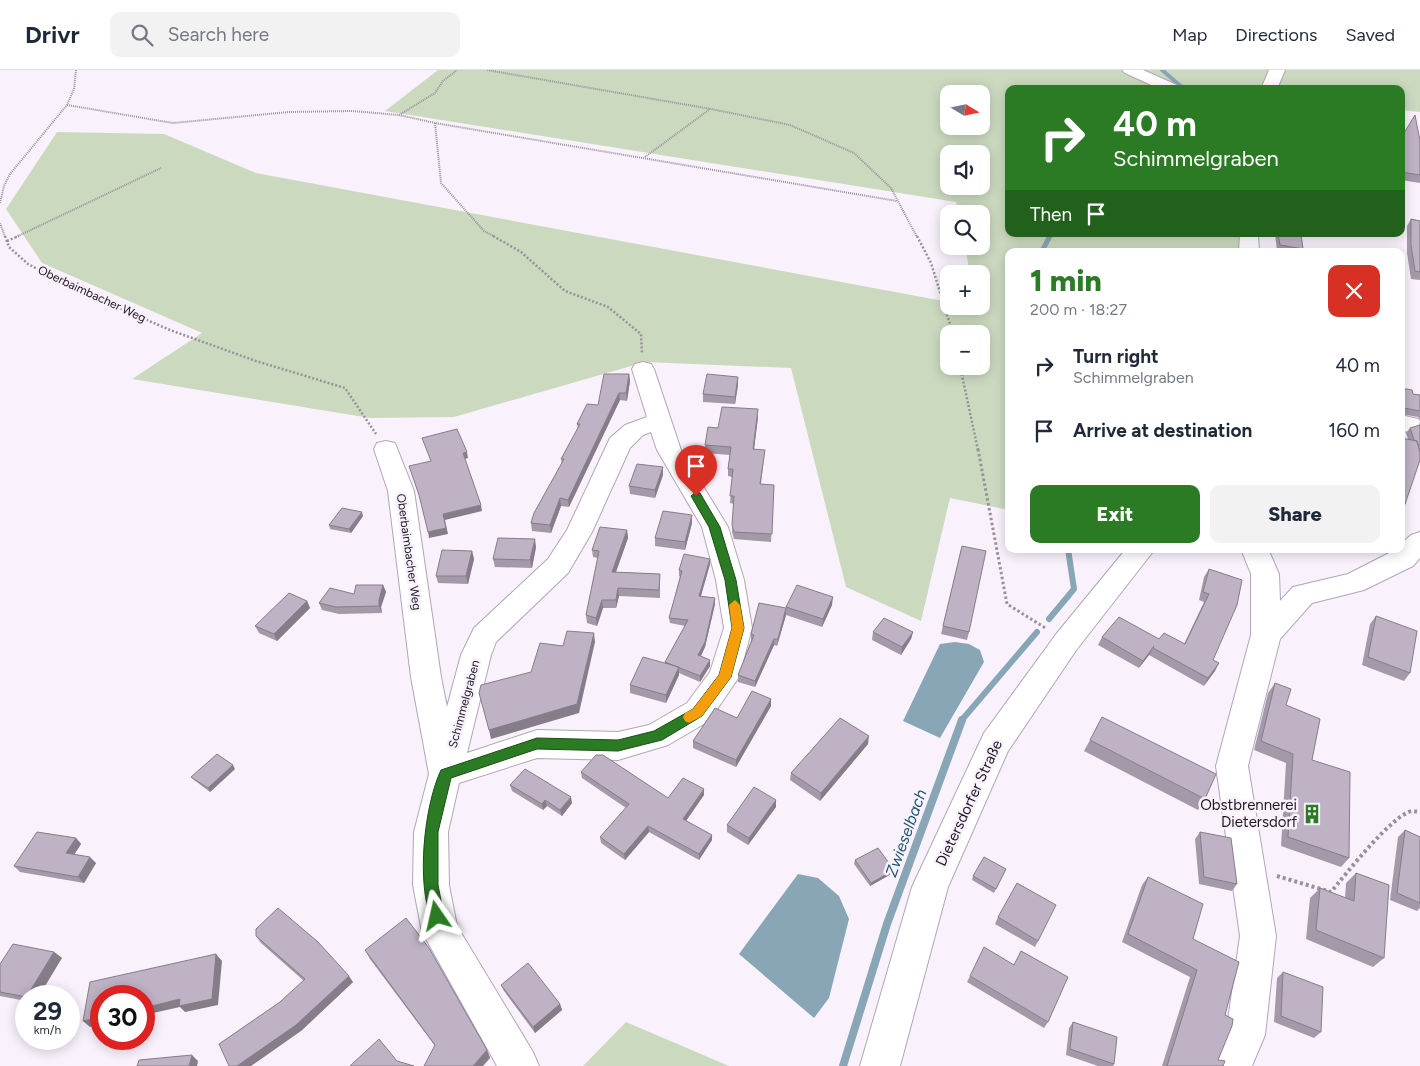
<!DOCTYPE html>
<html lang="en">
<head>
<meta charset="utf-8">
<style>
  :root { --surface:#fff; --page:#f2f2f3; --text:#1f2937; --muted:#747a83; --line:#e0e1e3; --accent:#2b7a24 }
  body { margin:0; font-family:Figtree,sans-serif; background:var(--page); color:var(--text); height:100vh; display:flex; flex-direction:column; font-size:19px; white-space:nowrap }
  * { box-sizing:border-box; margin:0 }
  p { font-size:16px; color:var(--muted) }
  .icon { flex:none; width:28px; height:28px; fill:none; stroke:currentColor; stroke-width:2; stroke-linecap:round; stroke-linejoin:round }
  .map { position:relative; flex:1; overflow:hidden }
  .side { position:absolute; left:1005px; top:178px; width:400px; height:305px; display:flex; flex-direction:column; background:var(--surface); border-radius:10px; box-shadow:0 2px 12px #0003 }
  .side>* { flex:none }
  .hud { position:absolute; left:1005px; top:15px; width:400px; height:152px; border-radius:10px; box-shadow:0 2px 12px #0003; background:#2b7a24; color:#fff; overflow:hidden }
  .needle { width:32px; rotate:100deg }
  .tools { position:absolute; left:940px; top:15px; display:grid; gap:10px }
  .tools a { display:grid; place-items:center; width:50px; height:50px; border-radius:10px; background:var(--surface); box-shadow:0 2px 12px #0003; font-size:25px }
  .speed { position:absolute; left:15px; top:915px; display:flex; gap:10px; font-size:25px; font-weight:700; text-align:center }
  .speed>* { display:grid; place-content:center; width:65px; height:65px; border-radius:50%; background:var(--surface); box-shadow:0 2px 12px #0003; line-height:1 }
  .speed small { font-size:12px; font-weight:400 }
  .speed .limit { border:8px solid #d22; background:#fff; color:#111 }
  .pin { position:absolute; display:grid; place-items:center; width:42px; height:42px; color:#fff; margin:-51px -21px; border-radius:50% 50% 50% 0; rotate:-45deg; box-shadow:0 0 5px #0007 }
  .pin .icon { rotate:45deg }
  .me { position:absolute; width:55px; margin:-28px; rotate:349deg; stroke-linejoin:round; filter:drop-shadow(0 0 4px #0008) }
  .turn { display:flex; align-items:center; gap:18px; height:105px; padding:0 25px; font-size:22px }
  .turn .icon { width:65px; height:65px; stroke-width:2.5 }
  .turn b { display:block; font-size:35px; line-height:42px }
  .then { display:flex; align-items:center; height:48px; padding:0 25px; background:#0003; gap:10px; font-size:19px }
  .round { display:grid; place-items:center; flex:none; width:52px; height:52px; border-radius:10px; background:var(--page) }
  .head { display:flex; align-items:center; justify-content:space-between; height:85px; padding:0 25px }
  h1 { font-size:30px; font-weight:800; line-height:38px; color:var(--accent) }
  .primary-button { display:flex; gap:10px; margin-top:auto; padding:10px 25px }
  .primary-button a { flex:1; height:58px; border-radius:10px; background:var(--accent); color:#fff; font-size:20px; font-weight:800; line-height:58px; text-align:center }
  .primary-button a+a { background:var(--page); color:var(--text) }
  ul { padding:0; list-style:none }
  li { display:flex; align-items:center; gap:15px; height:65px; padding:0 25px }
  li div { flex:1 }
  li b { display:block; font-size:19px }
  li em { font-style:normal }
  header { display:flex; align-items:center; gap:30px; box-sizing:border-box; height:70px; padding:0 25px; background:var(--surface); border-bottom:1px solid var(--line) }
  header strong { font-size:24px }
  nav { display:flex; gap:28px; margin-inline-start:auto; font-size:18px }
  .search { width:350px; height:45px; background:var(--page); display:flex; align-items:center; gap:12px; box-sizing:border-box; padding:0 18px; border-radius:10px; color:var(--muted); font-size:19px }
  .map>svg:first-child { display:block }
  .green { fill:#cbdabf; fill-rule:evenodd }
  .water { fill:#88a6b6 }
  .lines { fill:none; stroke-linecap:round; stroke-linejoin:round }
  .stream-far3 { stroke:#88a6b6; stroke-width:4 }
  .stream-far2 { stroke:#88a6b6; stroke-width:5 }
  .stream-far1 { stroke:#88a6b6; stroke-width:6 }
  .stream { stroke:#88a6b6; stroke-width:8 }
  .minor-casing { stroke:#b1a5b7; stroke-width:2 }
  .path-far3 { stroke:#97919b; stroke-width:2; stroke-dasharray:1 1; stroke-linecap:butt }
  .path-far2 { stroke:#97919b; stroke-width:2.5; stroke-dasharray:2 2; stroke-linecap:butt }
  .path-far1 { stroke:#97919b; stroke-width:3; stroke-dasharray:2.5 2.5; stroke-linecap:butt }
  .path { stroke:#97919b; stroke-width:4; stroke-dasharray:3 3; stroke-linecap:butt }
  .minor { fill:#fff; fill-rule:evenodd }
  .wall { fill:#a399a9 }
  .shaded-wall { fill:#857d89 }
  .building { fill:#beb2c4; stroke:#857d89 }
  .route { fill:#2b7a24; stroke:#1c4f17 }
  .slow { fill:#f59e0b }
  .labels { text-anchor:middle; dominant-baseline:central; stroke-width:5; stroke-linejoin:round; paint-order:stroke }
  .street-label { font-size:12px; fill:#1d1920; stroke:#f9f2fd }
  .near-street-label { font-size:15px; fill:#1d1920; stroke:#f9f2fd }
  .near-poi-label { font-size:15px; fill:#1d1920; stroke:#f9f2fd; text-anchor:end }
  .near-water-label { font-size:16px; font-style:italic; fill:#1f556f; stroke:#f9f2fd }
</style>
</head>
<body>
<header>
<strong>Drivr</strong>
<div class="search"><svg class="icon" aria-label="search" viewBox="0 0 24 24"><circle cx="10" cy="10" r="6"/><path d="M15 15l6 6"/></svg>Search here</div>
<nav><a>Map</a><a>Directions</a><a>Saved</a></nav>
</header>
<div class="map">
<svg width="1420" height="996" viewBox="0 0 1420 996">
  <rect width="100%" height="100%" fill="#f9f2fd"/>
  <path class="green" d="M438 0H1420V42L1401 40V19H1009V164H1256L1255 181H1009V440L950 428 921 551 846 517 791 298 645 292 454 347 370 348 132 309 202 263 42 193 6 139 57 62 164 64 256 103 949 232V236H981V204H970L965 176H981V144H959L956 132 385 41ZM949 24H981V56H949ZM949 84H981V116H949ZM949 264H981V296H949Z
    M626 952 729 996H583Z"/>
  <path class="water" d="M955 572 969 574 980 580 984 592 940 668 903 651 940 574Z
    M798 804 818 808 839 826 849 849 829 928 814 948 739 884Z"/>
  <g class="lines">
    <path class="stream-far3" d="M1162 0 1184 19
      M1049 167 1051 164"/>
    <path class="stream-far2" d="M1042 181 1050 166"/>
    <path class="stream-far1" d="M1049 549 1074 519 1068 479
      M961 651 1037 562"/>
    <path class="stream" d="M843 996 887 854 962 650"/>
    <defs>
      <path id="minor" d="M1122 0H1143L1179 16 1181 19H1160L1125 3Z
        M1269 0H1285L1277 19H1261Z
        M1240 164H1258L1259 181H1239Z
        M643 292 651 294 654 299 681 380 728 457 744 510 752 558 739 607 709 651 668 675 618 690 537 688 459 713 448 762 449 815 457 856 533 982 539 996H497L422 862 413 815 414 762 429 704 411 607 388 421 374 379 377 373 386 371 395 373 414 421 441 607 447 637 461 585 474 558 548 489 567 460 610 368 625 355 647 347 632 299 635 294ZM651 362 657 380 702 457 716 510 724 558 710 602 687 633 649 655 618 662 537 660 467 683 491 585 496 572 568 503 592 462 630 378 643 365Z
        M1401 345 1418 349 1420 351 1418 359 1410 362 1401 361Z
        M1420 462V488L1413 496 1364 520 1312 533 1280 569 1248 696 1276 866 1265 965 1252 996H1212L1226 964 1240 866 1216 696 1251 565V504L1241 479H1268L1279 504 1280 531 1293 517 1348 504 1397 479H1401V474L1411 465Z
        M1126 479H1155L1077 579 1008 681 948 817 900 996H860L912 817 984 663 1057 563Z"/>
    </defs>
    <use href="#minor" class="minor-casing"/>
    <path class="path-far3" d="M487 0 711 39 790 55 854 83 891 118 917 167
      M67 35 173 53 289 42 352 41 399 45 435 53 897 131
      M399 45 435 23 443 11 457 0
      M435 53 441 113 484 161 495 167
      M645 87 710 39
      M0 133 4 116 10 104 67 35 74 19 76 0
      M0 153 5 167
      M16 167 161 98"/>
    <path class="path-far2" d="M5 166 9 177 28 194 78 220 170 260 256 291 345 318 376 364
      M493 166 521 182 565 221 608 237 641 264 642 284
      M917 166 931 193 953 264
      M7 171 19 166
      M960 296 978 380"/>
    <path class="path-far1" d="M978 379 1007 534 1047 559"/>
    <path class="path" d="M1277 806 1331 822C1345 805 1393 744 1412 741 1415 741 1417 742 1420 742"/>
    <use href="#minor" class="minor"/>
  </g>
  <path class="wall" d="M1401 63 1420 71V113L1401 110Z
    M1411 149 1420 151V210L1411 209 1407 183V156Z
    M1275 164H1301L1303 179 1302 181H1277Z
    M629 304 630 311 627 331 620 330 569 437 561 436 551 463 532 461 531 453 562 394 561 389 578 359 577 354 598 335Z
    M738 307V315L735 334 703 332V324Z
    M1401 318 1413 324 1420 325V349L1418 347 1401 344Z
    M758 347 754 379 764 388 761 414 774 415 771 472 734 469 732 462 734 434 730 433 732 407 728 406V399L730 385 705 383V375L718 358Z
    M1420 355V390L1401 443V368L1408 369 1406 363 1410 358Z
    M663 405 655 428 630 424 629 416Z
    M692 445V453L685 480 655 476V468Z
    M363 446 351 463 330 459 329 455Z
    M627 460 628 468 616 502 660 504V528L619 526 616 538H603L597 556 587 553 586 545 598 488 593 487 592 480Z
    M962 476 969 562 967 570 941 564Z
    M536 477 532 498 495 497 493 489Z
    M472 481 474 489 468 514 438 513 436 506Z
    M710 494 701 526 715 528V534L705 577 701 586 710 596 700 612 679 603V605L666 633 630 623V615L665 593V592L685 556 670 553 669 548 680 507 679 506V500Z
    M1209 499 1213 590 1219 593 1204 616 1149 585 1139 598 1098 575 1102 567 1159 569 1184 574 1204 532 1199 530 1204 507Z
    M383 515 386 522 381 537 382 543 339 544 322 540 319 533 354 524Z
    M307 531 310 538 277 571 259 563 255 556Z
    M832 535 822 557 786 545 777 576 774 575 755 617 738 612V605L751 571V564L786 538V537Z
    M1376 546 1410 603 1404 611 1362 595 1370 554Z
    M873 562H913L911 569 901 585 872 570Z
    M1275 613 1312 690 1349 788 1341 797 1281 776 1286 693 1254 680 1268 623Z
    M771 629V636L736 697 693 678V671Z
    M1090 670 1205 729 1198 740 1084 681Z
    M868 674 820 731 790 710 791 703Z
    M235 699 210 722 194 710 191 707Z
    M581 702 668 728 704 719V725L686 751 712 765V770L699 790 649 762 625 790 601 773 600 767 626 738 582 708Z
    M510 715 572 733 562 746 547 736 543 740 512 721Z
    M776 737 748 775 727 762V755Z
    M1405 760 1420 767V838L1417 841 1390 830 1398 767Z
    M1200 762 1237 814 1232 821 1199 814 1195 769Z
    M76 768 81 774 74 785 96 793 84 813 20 802 14 796Z
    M855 790 893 803 870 816 854 794Z
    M1006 799 994 823 972 810 973 806Z
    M1356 803 1384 888 1373 897 1306 869 1310 828 1320 818 1345 828 1346 813Z
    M1148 807 1193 869 1225 945 1218 990 1223 996H1162L1190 907 1122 872 1142 815Z
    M998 847 1038 871 1035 877 995 854Z
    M256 866 353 912 301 961 280 932 304 911 261 873Z
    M365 880 487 980 490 988 435 976 370 889Z
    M54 882 62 888 26 926V931L0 926V894Z
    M1283 902 1321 962 1314 968 1274 952 1277 908Z
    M970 906 1048 952 1044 958 967 912Z
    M501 915 560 934 562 940 535 963 504 921Z
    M1073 952 1114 994 1113 996H1098L1066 985 1069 958Z"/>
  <path class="shaded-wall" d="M629 304 630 311 627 331 626 323Z
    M738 307V315L735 334V327Z
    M619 323 620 330 569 437 568 430Z
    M758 339V347L753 387V379Z
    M467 382 468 388 465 389 463 383Z
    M663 397V405L655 428V420Z
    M560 428 561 436 551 463 550 455Z
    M481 435 482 441 445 450 448 464 429 468 428 462 443 444Z
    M362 442 363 446 351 463 349 459Z
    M692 445V453L685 480V472Z
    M627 460 628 468 613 510 612 502Z
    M535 469 536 477 532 498 530 490Z
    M472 481 474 489 468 514 466 506Z
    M710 489V494L699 532V526Z
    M383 515 386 522 381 537 382 543 379 536V530Z
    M618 518 619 526 616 538V530Z
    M833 527 832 535 822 557 823 549Z
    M715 528V534L705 577 698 591V585Z
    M602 530 603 538 597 556 596 548Z
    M307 531 310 538 277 571 274 564Z
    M786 538V545L777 576 778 569Z
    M913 562 911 569 901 585 902 577Z
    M594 563 595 572 579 643 491 669 489 660Z
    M774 569V575L755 617V611Z
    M1153 578 1149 585 1139 598 1143 591Z
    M710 590V596L700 612V606Z
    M1219 593 1215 601 1204 616 1208 608Z
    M679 597V605L666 633V625Z
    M771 629V636L736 697V690Z
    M869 666 868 674 820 731 821 723Z
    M233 695 235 699 210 722 208 718Z
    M704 719V725L683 755V749Z
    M571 727 572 733 562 746 560 740Z
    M545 730 547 736 543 740 542 734Z
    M776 730V737L748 775 749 768Z
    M648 756 649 762 625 790 624 784Z
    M712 765V770L699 790V784Z
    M76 768 81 774 71 789 66 783Z
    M90 787 96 793 84 813 78 807Z
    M894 800 893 803 870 816 871 813Z
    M54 882 62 888 39 926H27Z
    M216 884 222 891 218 935 185 942 180 937 144 945V938Z
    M349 906 353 912 301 961 251 996H237Z
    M560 934 562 940 535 963 533 957Z
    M101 947V955L90 957 83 951Z
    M487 980 490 988 483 996H473Z
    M192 985 198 991 197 996H189Z"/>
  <path class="building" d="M1415 45 1420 71V105L1401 102V63H1404Z
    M1411 149 1420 151V202L1415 201 1411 175Z
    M1278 164H1301L1303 179 1280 175Z
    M604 304H629L626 323H619L568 430 560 428 550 455 531 453 534 443 564 389H561L580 354H577L587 334 598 335Z
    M707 304 738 307 735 327 703 324Z
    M1401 318 1412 320 1413 324 1420 325V341L1404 338 1403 335H1401Z
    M722 337 758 339 753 379 765 380 760 414 774 415 772 464 734 462 732 455 734 426H730L733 399H728L731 377 705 375 708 357 718 358Z
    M1420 355V375H1418L1417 371 1414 370 1410 358Z
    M457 359 467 382 463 383 481 435 443 444 446 458 428 462 419 425 409 396 431 391 422 368Z
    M1401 368 1417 371 1420 383V390L1402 443Z
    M637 394 663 397 655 420 629 416Z
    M342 438 362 442 349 459 329 455Z
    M663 441 692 445 685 472 655 468Z
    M600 457 627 460 612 502 660 504 659 520 618 518 616 530H602L596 548 586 545 599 481 592 480Z
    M498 468 535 469 530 490 493 489Z
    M962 476 986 481 969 562 943 556Z
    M442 480 472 481 466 506H436Z
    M684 484 710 489 699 526 715 528 705 572 698 585 710 590 700 606 665 592 688 550 669 548 682 501 679 500Z
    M1209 499 1242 510 1237 535 1213 590 1219 593 1208 608 1153 578 1154 576 1143 591 1102 567 1119 547 1159 569 1164 563 1185 574 1209 524 1203 522Z
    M356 515H383L379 530V536L336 537 319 533 330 518 354 524Z
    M797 515 833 527 823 549 786 537Z
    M289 523 307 531 274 564 255 556Z
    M759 533 786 538 778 569H774L755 611 738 605 754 565 751 564Z
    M1376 546 1417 561 1410 603 1368 587Z
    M884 548 913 562 902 577 873 562Z
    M567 561 594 563 577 634 489 660 479 623 481 615 531 602 540 573 563 576Z
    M643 587 679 597 666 625 630 615Z
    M1275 613 1291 619 1286 635 1320 649 1312 690 1350 702 1349 788 1288 767 1293 684 1261 671Z
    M752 621 771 629 736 690 693 671 715 638 737 648Z
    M1102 647 1216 704 1205 729 1090 670Z
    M840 648 869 666 821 723 791 703Z
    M217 684 233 695 208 718 191 707Z
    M596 685H603L668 728 683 708 704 719 683 749 712 765 699 784 648 756 624 784 600 767 629 734 581 702Z
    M525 699 571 727 560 740 545 730 542 734 510 715Z
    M754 717 776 730 749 768 727 755Z
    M1405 760 1420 767V833L1397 823Z
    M37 762 76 768 66 783 90 787 78 807 14 796Z
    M1200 762 1231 768 1237 814 1204 807Z
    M878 778 894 800 871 813 855 790Z
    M984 787 1006 799 996 819 973 806Z
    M1356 803 1389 815 1384 888 1316 860 1320 818 1354 831Z
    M1148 807 1203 834 1193 869 1239 892 1225 945 1233 949 1232 956 1218 990 1225 991 1223 996H1167L1197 900 1128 864Z
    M1017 813 1056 835 1038 871 998 847Z
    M278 838 318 872 349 906 296 955 237 996H229L219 974 280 932 305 909 256 866V859Z
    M406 848 429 878 487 980 473 996H424L435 975 365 880Z
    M13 874 54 882 27 926 26 927 0 922V894Z
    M984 877 1014 895 1021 881 1068 907 1048 952 970 906Z
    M216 884 212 929 179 936 180 929 144 938V926H101V947L83 951 90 912Z
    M528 893 560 934 533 957 501 915Z
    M1283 902 1323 917 1321 962 1281 946Z
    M1073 952 1117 967 1114 994 1070 979Z
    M379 969 397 991 414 996H350Z
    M192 985 189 996H137L139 990Z"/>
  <path class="route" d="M696 422 700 423 720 457 736 510 744 558 731 607 702 646 662 670 618 681 537 679 451 708 438 762V815L444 846 442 851 437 854 432 851C416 814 424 736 441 700L537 668 618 670 654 661 693 639 719 605 732 558 725 510 709 457 691 426Z"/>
  <path class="slow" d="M735 530 740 535 744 558 731 607 702 646 689 653 685 651 683 647 685 643 693 639 719 605 732 558 729 535Z"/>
  <defs>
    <symbol id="building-bare" viewBox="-9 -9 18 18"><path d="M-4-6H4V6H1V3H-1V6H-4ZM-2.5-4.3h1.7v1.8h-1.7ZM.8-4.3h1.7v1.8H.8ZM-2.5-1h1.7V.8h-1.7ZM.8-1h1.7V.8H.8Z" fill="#2b7a24" stroke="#f9f2fd" stroke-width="2.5" paint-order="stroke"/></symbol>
  </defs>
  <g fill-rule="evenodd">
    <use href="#building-bare" x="1298" y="730" width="28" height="28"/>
  </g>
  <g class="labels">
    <g class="street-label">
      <text transform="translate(92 224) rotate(25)">Oberbaimbacher Weg</text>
      <text transform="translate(409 482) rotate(82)">Oberbaimbacher Weg</text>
      <text transform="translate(464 634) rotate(-75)">Schimmelgraben</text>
    </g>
    <g class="near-street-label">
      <text transform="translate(969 733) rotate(-65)">Dietersdorfer Straße</text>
    </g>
    <g class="near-poi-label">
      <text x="1297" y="735">Obstbrennerei<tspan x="1297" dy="17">Dietersdorf</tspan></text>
    </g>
    <g class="near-water-label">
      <text transform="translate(906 763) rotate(-70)">Zwieselbach</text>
    </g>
  </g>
</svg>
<div class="tools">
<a><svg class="needle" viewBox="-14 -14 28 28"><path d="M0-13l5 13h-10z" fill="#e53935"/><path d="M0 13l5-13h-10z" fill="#747a83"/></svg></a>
<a><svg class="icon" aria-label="sound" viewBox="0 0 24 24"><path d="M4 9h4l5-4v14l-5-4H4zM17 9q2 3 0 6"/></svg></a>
<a><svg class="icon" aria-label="search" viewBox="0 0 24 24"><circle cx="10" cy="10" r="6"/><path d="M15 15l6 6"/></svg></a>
<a>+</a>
<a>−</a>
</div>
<div class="speed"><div>29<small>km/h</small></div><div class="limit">30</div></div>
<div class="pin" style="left:696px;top:426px;background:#d93025"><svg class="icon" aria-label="arrive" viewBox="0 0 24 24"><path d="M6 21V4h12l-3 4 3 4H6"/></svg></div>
<svg class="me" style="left:437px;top:846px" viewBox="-20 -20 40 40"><path d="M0-17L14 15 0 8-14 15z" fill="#2b7a24" stroke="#fff" stroke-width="4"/></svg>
<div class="hud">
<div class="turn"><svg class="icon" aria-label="right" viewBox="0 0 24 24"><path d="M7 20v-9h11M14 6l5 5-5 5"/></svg><div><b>40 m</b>Schimmelgraben</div></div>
<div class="then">Then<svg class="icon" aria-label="arrive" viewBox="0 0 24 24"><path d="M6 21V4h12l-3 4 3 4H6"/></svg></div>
</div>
<section class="side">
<div class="head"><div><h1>1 min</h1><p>200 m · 18:27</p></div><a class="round" style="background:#d93025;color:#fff"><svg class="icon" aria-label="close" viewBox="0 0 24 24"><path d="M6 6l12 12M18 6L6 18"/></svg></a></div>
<ul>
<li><svg class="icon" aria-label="right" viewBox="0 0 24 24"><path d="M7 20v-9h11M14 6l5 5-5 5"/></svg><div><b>Turn right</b><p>Schimmelgraben</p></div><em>40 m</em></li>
<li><svg class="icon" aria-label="arrive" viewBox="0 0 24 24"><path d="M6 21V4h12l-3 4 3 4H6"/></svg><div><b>Arrive at destination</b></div><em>160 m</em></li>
</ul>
<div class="primary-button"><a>Exit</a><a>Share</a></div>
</section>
</div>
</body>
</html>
